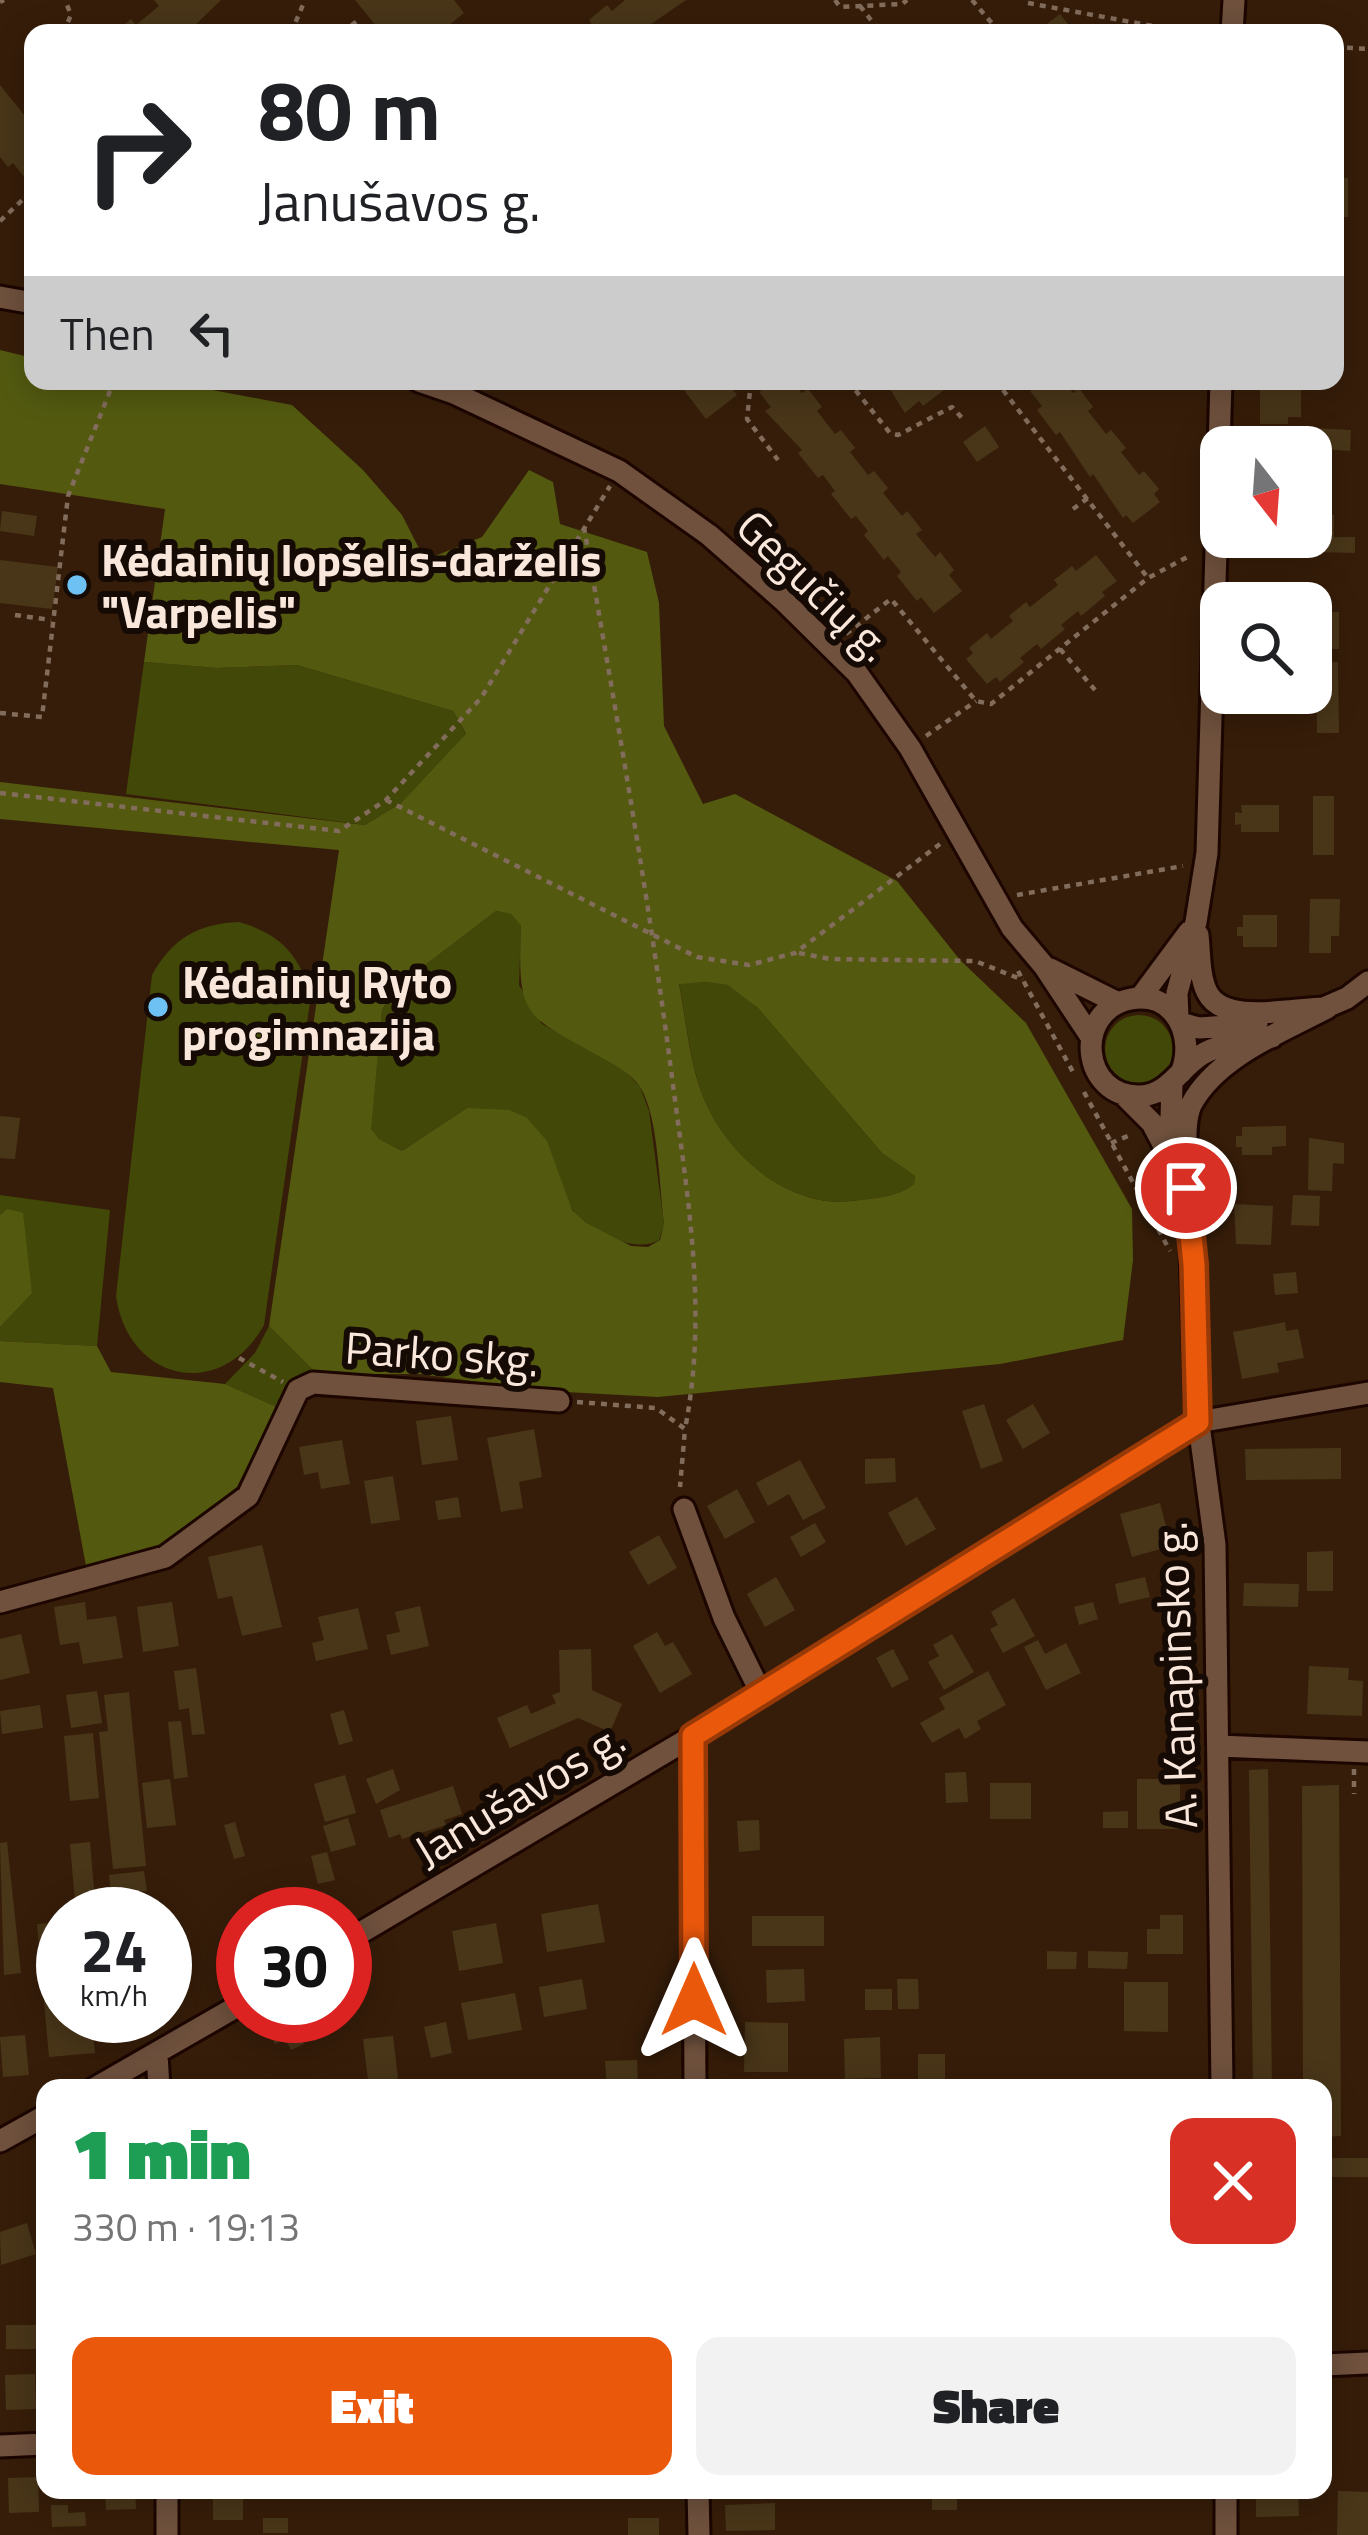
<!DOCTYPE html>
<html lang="en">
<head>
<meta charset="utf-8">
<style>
  :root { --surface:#fff; --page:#f2f2f2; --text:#202124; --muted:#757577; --accent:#ea580c }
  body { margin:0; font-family:"Titillium Web",sans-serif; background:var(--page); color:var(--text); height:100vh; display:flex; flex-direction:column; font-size:45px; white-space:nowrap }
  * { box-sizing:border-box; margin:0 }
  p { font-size:39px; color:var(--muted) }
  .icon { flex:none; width:66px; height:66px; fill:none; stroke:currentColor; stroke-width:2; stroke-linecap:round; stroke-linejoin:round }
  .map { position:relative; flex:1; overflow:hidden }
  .side { position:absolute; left:36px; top:2079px; width:1296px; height:420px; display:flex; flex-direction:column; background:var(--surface); border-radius:24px; box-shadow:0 6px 30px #0003 }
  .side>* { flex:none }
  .top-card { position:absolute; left:24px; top:24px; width:1320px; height:366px; border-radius:24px; box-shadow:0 6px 30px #0003; background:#fff; color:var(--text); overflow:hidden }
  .needle { width:78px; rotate:163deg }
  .controls { position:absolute; left:1200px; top:426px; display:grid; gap:24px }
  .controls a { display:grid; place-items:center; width:132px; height:132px; border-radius:24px; background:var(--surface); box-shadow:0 6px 30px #0003; font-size:60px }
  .speed { position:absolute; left:36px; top:1887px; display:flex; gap:24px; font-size:60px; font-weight:700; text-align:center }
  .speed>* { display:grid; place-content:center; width:156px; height:156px; border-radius:50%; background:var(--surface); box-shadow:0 6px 30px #0003; line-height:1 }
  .speed small { font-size:30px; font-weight:400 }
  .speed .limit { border:18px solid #d22; background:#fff; color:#111 }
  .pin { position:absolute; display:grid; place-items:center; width:102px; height:102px; color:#fff; margin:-51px; border:6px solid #fff; border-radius:50%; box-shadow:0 3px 12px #0007 }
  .me { position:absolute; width:132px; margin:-66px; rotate:0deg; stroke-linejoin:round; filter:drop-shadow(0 0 9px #0008) }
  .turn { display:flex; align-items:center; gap:42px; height:252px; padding:0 36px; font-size:54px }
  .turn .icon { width:156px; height:156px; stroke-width:2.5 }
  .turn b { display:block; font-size:84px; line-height:102px }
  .then { display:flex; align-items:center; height:114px; padding:0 36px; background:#0003; gap:24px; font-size:45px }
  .round { display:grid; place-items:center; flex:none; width:126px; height:126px; border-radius:24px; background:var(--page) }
  .overview { display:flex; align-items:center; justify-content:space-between; height:204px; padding:0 36px }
  h1 { font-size:72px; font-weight:800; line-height:90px; color:#1e9e55 }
  .primary-button { display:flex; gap:24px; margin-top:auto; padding:24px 36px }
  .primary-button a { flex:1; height:138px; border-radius:24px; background:var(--accent); color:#fff; font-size:48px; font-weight:800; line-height:138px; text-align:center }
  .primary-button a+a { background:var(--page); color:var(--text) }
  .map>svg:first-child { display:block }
  .green { fill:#424808 }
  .forest { fill:#535a10; fill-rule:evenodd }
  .building { fill:#493619 }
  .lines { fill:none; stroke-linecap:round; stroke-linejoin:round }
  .minor-casing { stroke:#1d0600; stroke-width:27 }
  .path { stroke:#826c5c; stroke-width:4.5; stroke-dasharray:6 6; stroke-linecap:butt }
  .minor { stroke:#6f513d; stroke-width:21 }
  .route-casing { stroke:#983908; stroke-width:30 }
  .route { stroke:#ea580c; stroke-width:21 }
  .poi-dot { fill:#6dc2f3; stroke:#160a04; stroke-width:4.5 }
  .labels { text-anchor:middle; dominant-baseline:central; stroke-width:12; stroke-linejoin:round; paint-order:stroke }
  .poi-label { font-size:45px; font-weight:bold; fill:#f9e7dc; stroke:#160a04; text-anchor:start }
  .street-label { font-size:45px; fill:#f9e7dc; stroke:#160a04 }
</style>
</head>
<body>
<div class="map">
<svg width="1368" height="2535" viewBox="0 0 1368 2535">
  <rect width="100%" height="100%" fill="#361d09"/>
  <path class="green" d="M144 662 217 668 297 665 453 711 466 735 401 803 365 825 126 794Z
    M496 911 511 914 521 926 519 985 542 1024 622 1068 640 1087 649 1111 664 1224 659 1240C636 1254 592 1233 575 1213 566 1204 566 1189 558 1179 535 1154 495 1130 467 1108L402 1151 379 1139 370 1129 382 1010 395 988Z
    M239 922C280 934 299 954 311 995L264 1325C221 1402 128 1382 116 1296L152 975C173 938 197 924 239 922Z
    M705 982 729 985 758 1008 882 1153 915 1176 914 1184C896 1198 873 1198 851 1201 787 1209 723 1153 702 1094 689 1059 686 1018 679 983Z
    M1105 1049a34 34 0 1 1 68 0a34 34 0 1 1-68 0Z
    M0 1195 110 1210 97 1346 0 1341V1327L32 1292 7 1209 0 1215Z
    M269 1326 317 1374C294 1376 285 1386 277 1407L225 1384 255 1353Z"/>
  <path class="forest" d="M0 350 33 358V381H165L292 405 363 470 402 515 425 560 482 537 529 470 553 482 560 524 647 552 659 603 664 726 703 804 735 794 897 881 960 960 1026 1023 1132 1209 1133 1260 1123 1340 1000 1364 658 1397 547 1391 419 1374H317L269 1326 339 850 0 819V782L365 825 401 803 466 734 453 711 297 665 217 668 144 662 165 509 0 484ZM496 911 511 914 521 926C517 1021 525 1014 604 1059 617 1066 631 1074 640 1087 659 1117 659 1187 664 1223L660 1240 648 1247 631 1246 586 1223 572 1210 547 1141 527 1118 509 1110 467 1108 402 1151 379 1139 371 1129 382 1010 395 988ZM705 982 728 985 758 1008 882 1153 915 1176 914 1184C896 1198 873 1198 852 1201 787 1209 724 1153 702 1094 689 1060 686 1019 679 984Z
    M7 1209 23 1213 32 1293 0 1327V1215Z
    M0 1341 97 1346 111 1372 225 1384 277 1407 237 1487 164 1546 86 1566 53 1388 0 1382Z"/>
  <path class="building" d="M154 0H221L187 33H114L131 19 136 25 159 6Z
    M355 0H454L464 13 439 33H382Z
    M625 0H686L638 33H584L593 26 589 20 607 5 612 11Z
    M1060 14 1075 33H1029L1040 24 1043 27Z
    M0 85 33 126V172L25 178 13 163 8 167 0 157Z
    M1335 178H1348V217H1335Z
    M677 381H726L737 395 706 419Z
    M778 381H792L802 393 808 389 822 407 817 411 835 434 841 430 855 448 850 452 868 475 874 471 888 488 883 493 902 516 907 511 922 530 916 534 935 557 940 552 954 570 949 575 962 591 934 613 921 597 917 601 897 576 901 572 888 556 884 560 864 535 868 531 856 516 851 519 831 494 835 491 823 475 818 478 798 453 802 450 765 411 771 407 759 392Z
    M894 381H943L948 387 923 406 919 401 905 413 888 386Z
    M1049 381H1064L1073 393 1079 388 1093 407 1088 411 1106 434 1111 430 1126 448 1121 452 1139 475 1144 471 1159 489 1154 494 1160 502 1133 523 1126 515 1123 518 1093 474 1090 477 1060 432 1056 435 1037 410 1042 406 1030 391Z
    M1260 387 1301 388V417H1288V424H1260Z
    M985 426 999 447 977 462 963 442Z
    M1296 427 1351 430 1350 451 1295 447Z
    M2 511 37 516 34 536 0 531Z
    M1316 515H1334V537H1355V553L1316 552Z
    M1096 555 1117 581 1102 592 1105 596 1081 616 1078 611 1061 625 1065 629 1041 649 1037 644 1020 658 1024 662 1000 682 996 677 987 684 966 659 973 653 969 648 987 633 991 639 1013 621 1009 616 1026 602 1030 607 1058 585 1054 580 1072 566 1076 571Z
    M0 560 58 567 52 609 0 603Z
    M1283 588V603H1255L1254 589Z
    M1313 612H1339V649H1313Z
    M1338 662 1339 733H1317L1316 663Z
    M1237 693H1304V698H1282V702H1273V710H1246L1245 699H1237Z
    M1313 796H1334V855H1313Z
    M1241 805H1279V832H1241V824L1235 825V812L1242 813Z
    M1310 899H1340L1339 936H1331V953H1309Z
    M1243 915H1277V947H1243V936H1237V927H1243Z
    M0 1116 20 1118 15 1159 0 1158Z
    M1286 1126V1146L1272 1147V1155H1242V1147H1236V1136H1242V1127Z
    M1309 1138 1344 1143V1164L1333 1163 1332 1191 1308 1190Z
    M1293 1195 1320 1196 1319 1226 1291 1225Z
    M1234 1204 1273 1206 1271 1245 1236 1244Z
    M1296 1272 1298 1293 1275 1295 1273 1274Z
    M1285 1322 1286 1331 1298 1329 1304 1358 1277 1363 1279 1372 1242 1379 1233 1332Z
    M984 1404 1003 1461 981 1469 962 1411Z
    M1033 1404 1050 1433 1023 1449 1006 1420Z
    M451 1416 458 1460 422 1465 416 1421Z
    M534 1429 542 1477 519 1482 523 1508 501 1512 487 1438Z
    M342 1440 350 1484 321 1489 318 1472 304 1475 299 1447Z
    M1341 1448V1479L1246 1480 1245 1449Z
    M895 1458 896 1482 865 1484V1459Z
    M800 1460 826 1508 803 1520 789 1494 768 1506 756 1483Z
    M393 1476 400 1520 371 1524 364 1481Z
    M737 1489 755 1522 725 1539 707 1506Z
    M458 1497 461 1517 438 1520 435 1501Z
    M917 1497 936 1529 906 1546 888 1513Z
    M1160 1503 1171 1546 1132 1557 1120 1514Z
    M815 1523 826 1542 801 1557 790 1537Z
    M659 1535 677 1568 648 1585 629 1552Z
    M262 1545 282 1627 242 1636 232 1596 218 1599 208 1557Z
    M1333 1551V1591H1307V1552Z
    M776 1577 795 1610 765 1627 747 1594Z
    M1145 1577 1150 1597 1119 1604 1115 1584Z
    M1244 1583 1299 1584 1298 1607 1243 1606Z
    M1014 1598 1035 1636 1003 1653 990 1629 998 1625 991 1612Z
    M85 1602 87 1620 116 1616 123 1658 83 1664 79 1642 60 1645 54 1607Z
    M172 1602 179 1646 143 1652 137 1607Z
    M1093 1602 1098 1619 1079 1625 1074 1607Z
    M420 1606 429 1646 391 1655 386 1635 400 1632 395 1612Z
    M358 1608 368 1649 316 1661 312 1643 324 1640 318 1617Z
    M657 1632 665 1646 673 1642 692 1674 660 1693 633 1646Z
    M21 1634 30 1673 0 1680V1639Z
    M952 1634 974 1672 944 1690 928 1662 939 1656 933 1645Z
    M1038 1640 1045 1654 1066 1643 1081 1673 1046 1690 1024 1647Z
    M591 1649 592 1690 622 1704 610 1732 578 1718 510 1748 497 1718 527 1705 531 1714 556 1703 552 1695 560 1692 559 1650Z
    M893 1649 909 1679 892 1688 876 1658Z
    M1309 1666 1349 1668 1348 1680 1363 1681 1362 1716 1307 1714Z
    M196 1668 205 1734 192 1735 189 1708 179 1710 174 1671Z
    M988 1671 1006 1705 977 1721 981 1729 965 1739 959 1728 932 1743 920 1723 945 1709 939 1698Z
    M97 1691 102 1723 71 1728 66 1695Z
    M129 1692 146 1866 113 1869 99 1732 108 1731 104 1695Z
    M40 1705 43 1728 2 1734 0 1711Z
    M344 1710 353 1741 339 1745 330 1714Z
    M181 1721 188 1777 174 1779 168 1722Z
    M93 1733 99 1798 70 1801 64 1736Z
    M393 1769 400 1790 376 1804 366 1779Z
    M1268 1769 1272 2088H1253L1249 1770Z
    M966 1772 968 1802 946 1803 945 1773Z
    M345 1775 356 1813 325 1822 314 1784Z
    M170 1779 176 1825 147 1828 142 1783Z
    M1137 1779H1180V1829H1137Z
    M990 1783H1031V1819H990Z
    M1339 1785 1341 2136 1323 2137V2088H1303L1302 1786Z
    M453 1786 462 1814 444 1820 446 1825 402 1839 400 1834 389 1838 380 1810Z
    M1128 1811V1828H1103V1812Z
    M348 1818 356 1845 331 1852 323 1826Z
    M759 1820 760 1850 739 1852 737 1821Z
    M235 1822 245 1856 234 1859 224 1825Z
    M7 1842 21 1973 4 1975 0 1843Z
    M90 1842 95 1900 75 1902 70 1844Z
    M327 1852 335 1880 318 1884 311 1856Z
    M144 1871 147 1891 111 1895 109 1875Z
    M598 1904 605 1942 547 1952 541 1914Z
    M1160 1915H1183V1954H1147V1929H1160Z
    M752 1916H824V1946H752Z
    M63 1922V2016H91L95 2053 49 2057 37 1924Z
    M496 1923 503 1963 459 1971 452 1931Z
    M1047 1951 1077 1952 1076 1969H1047Z
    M1088 1951 1128 1952 1127 1969 1088 1968Z
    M804 1969 805 2001 767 2003 766 1970Z
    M582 1979 587 2009 544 2017 539 1987Z
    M897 1979H918L919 2009H898Z
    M1124 1982H1168V2032L1124 2031Z
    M865 1989H892V2010H865Z
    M515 1993 522 2030 468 2040 461 2003Z
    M290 2016 304 2044 291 2050 285 2039 275 2044 266 2026Z
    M446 2022 452 2053 431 2058 424 2027Z
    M745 2022 788 2023V2072H744Z
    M25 2035 29 2075 3 2077 0 2037Z
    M393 2036 399 2088H344L343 2083 368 2080 363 2039Z
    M880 2037 881 2078 845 2079 844 2039Z
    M918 2054H945V2088H918Z
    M637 2060 638 2088H607L605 2061Z
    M1323 2158H1368V2177H1323Z
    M27 2223 36 2254 1 2265 0 2232Z
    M6 2325H45V2349H6Z
    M35 2374 36 2409 6 2410 5 2375Z
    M38 2477 39 2512 9 2513 8 2478Z
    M105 2490H135L136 2509 106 2510Z
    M932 2490H957V2510H932Z
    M1256 2490H1298L1299 2516 1256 2517Z
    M1338 2491 1368 2492V2535H1337Z
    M213 2492H243V2520H213Z
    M775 2503V2530L726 2531 725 2505Z
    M51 2505H68V2513L85 2512 86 2526 52 2527Z
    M263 2518H288V2533H263Z
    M628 2518H659V2535H628Z"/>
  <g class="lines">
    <defs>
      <path id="minor" d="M1232 33 1234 0
        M0 297 33 303
        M419 381 454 393 619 471 709 535 783 600 857 673 910 748 1012 928 1044 966 1091 1037
        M1198 935C1200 953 1199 976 1207 992 1223 1026 1293 1008 1325 1008
        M1050 969 1118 1003
        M1140 998 1189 932
        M1317 1011 1347 998 1368 982
        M1178 1018 1177 993 1196 922 1207 853 1221 381
        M1181 1023 1199 1028 1257 1024
        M1181 1073C1196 1037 1175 991 1131 999 1072 1010 1081 1099 1141 1096 1169 1094 1179 1069 1201 1055 1222 1042 1248 1042 1272 1037
        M1172 1084 1171 1118 1190 1221 1196 1402 1215 1545 1222 2088
        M1124 1095 1152 1123 1172 1161
        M1186 1152C1186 1137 1185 1119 1191 1105 1216 1057 1281 1032 1327 1008
        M684 1509 724 1618 761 1693
        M0 1602 165 1557 248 1496 298 1390 313 1383 559 1401
        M693 1736 695 2088
        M1219 1746 1368 1752
        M345 1942 693 1736 1198 1422 1368 1393
        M157 2054 159 2088
        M95 2088 243 2003
        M0 2141 45 2116
        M1323 2365 1368 2363
        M0 2446 45 2444
        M167 2490V2535
        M698 2490 699 2535
        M1226 2535V2490"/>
    </defs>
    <use href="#minor" class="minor-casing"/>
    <path class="path" d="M835 0 840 7 902 4 907 0
      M972 0 996 28
      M0 2 4 0
      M1028 3 1191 33
      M860 6 881 33
      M63 33 71 15 65 0
      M291 33 305 0
      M342 33 357 21
      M1335 47 1368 49
      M0 221 33 190
      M751 381 747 419 778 460
      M848 381 890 433 898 435 952 407 963 419
      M1003 390 1148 578
      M1073 509 1088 498
      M584 527C616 713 649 898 673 1085 688 1200 708 1313 685 1429
      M15 615 51 620
      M846 634 891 599 976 701 991 704 1148 578 1191 555
      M1060 649 1095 690
      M0 713 42 717 68 496 114 381
      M926 736 976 701
      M0 793 339 831 386 800 481 698 610 486
      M386 800 697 957 749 965 795 953 940 844
      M1017 895 1183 866
      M799 953 830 959 975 961 1023 980
      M1018 971 1073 1072
      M1084 1092 1170 1251
      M1111 1143 1133 1134
      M239 1358 283 1382
      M577 1402 656 1408 685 1429 680 1487
      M1354 1769V1794"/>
    <use href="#minor" class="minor"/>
  </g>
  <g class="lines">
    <defs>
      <path id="route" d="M694 2000 693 1736 1198 1422 1194 1264 1186 1188"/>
    </defs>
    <use href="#route" class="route-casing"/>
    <use href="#route" class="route"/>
  </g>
  <g class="poi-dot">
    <circle cx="77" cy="585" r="12"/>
    <circle cx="158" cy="1007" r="12"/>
  </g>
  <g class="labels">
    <g class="poi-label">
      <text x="101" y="559">Kėdainių lopšelis-darželis<tspan x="101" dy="52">"Varpelis"</tspan></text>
      <text x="182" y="981">Kėdainių Ryto<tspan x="182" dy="52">progimnazija</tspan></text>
    </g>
    <g class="street-label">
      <text transform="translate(815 585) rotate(44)">Gegučių g.</text>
      <text transform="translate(442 1353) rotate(4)">Parko skg.</text>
      <text transform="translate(1175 1675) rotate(-92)">A. Kanapinsko g.</text>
      <text transform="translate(519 1794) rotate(-31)">Janušavos g.</text>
    </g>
  </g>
</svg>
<div class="controls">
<a><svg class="needle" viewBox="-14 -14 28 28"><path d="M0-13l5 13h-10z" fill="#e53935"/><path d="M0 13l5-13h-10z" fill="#757577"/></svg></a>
<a><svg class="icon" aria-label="search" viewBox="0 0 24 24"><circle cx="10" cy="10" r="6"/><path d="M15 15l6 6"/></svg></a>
</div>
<div class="speed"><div>24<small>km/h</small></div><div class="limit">30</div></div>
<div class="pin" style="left:1186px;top:1188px;background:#d93025"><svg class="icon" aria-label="arrive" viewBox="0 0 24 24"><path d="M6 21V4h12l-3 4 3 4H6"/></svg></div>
<svg class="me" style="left:694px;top:2000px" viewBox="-20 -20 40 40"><path d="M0-17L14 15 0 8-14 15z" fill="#ea580c" stroke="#fff" stroke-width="4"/></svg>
<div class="top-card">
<div class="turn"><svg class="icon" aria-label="right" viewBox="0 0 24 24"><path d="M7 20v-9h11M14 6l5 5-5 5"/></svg><div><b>80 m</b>Janušavos g.</div></div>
<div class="then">Then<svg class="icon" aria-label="left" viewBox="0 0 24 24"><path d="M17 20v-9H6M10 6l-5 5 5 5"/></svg></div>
</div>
<section class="side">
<div class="overview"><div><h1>1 min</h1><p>330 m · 19:13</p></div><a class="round" style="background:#d93025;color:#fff"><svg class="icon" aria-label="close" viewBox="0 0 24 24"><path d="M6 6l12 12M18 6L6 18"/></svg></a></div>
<div class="primary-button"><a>Exit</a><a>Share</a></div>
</section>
</div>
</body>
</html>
